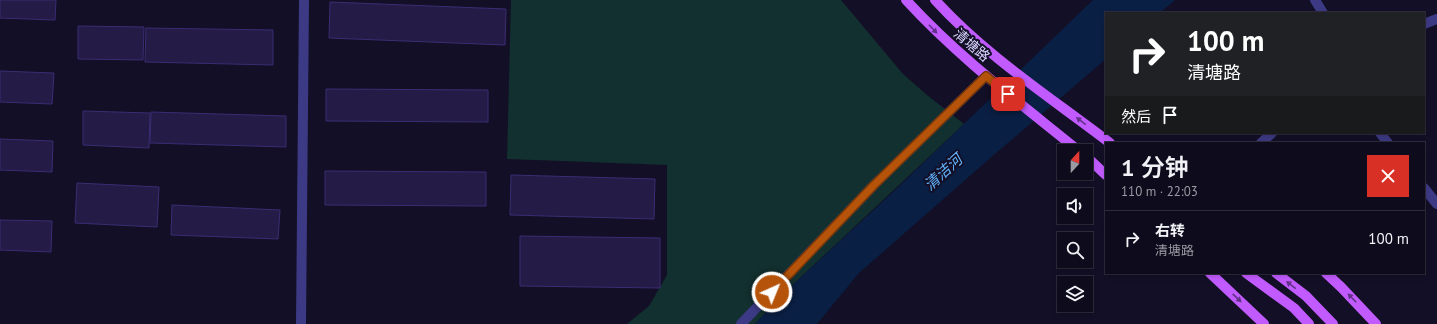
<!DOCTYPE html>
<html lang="zh">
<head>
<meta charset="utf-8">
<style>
  :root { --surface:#0e0b1c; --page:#1c1929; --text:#f1f3f6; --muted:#9b9ba3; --line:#2e2b3b }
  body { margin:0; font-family:"PT Sans","Noto Sans SC",sans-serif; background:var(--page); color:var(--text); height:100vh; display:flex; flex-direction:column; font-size:15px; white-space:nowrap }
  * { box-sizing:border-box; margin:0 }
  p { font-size:13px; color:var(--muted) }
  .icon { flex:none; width:22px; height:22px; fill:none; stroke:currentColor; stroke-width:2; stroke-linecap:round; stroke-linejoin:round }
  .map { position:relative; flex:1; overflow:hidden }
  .details { position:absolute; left:1105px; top:142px; width:320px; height:132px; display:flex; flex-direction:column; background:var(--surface); border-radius:0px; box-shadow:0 2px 6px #0003,0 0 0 1px var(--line) }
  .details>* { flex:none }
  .guide { position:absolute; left:1105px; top:12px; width:320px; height:122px; border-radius:0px; box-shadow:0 2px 6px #0003,0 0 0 1px var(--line); background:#202124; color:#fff; overflow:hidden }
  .needle { width:26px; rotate:21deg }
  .fabs { position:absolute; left:1057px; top:144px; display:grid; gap:8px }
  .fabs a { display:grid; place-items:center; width:36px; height:36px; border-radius:0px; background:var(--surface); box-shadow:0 2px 6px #0003,0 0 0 1px var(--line); font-size:20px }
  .pin { position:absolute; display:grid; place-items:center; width:34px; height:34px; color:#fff; margin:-17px; border-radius:8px; box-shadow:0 2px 6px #0006 }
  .me { position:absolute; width:44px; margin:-22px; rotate:44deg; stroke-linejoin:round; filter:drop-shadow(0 0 3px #0008) }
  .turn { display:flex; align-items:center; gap:14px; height:84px; padding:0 16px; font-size:18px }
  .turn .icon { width:52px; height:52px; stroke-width:2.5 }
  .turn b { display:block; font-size:28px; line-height:34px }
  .then { display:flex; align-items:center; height:38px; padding:0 16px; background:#0003; gap:8px; font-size:15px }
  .round { display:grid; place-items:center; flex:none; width:42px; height:42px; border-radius:0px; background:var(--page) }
  .overview { display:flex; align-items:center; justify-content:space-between; height:68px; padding:0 16px }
  h1 { font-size:24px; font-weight:600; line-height:30px }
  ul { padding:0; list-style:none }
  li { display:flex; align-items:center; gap:12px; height:56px; padding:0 16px; border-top:1px solid var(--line) }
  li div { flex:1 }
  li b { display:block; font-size:15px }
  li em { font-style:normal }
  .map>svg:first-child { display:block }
  .green { fill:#12302f }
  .water { fill:#0a1f44 }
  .building { fill:#241b47; stroke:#3b2d73 }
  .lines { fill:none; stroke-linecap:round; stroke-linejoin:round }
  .minor { stroke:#3d3a85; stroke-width:10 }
  .major { stroke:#c25bff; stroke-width:10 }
  .oneway { fill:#623188 }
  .route-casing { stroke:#753606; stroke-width:10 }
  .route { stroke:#b45309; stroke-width:7 }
  .labels { text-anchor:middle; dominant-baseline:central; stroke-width:4; stroke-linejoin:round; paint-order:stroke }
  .street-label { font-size:14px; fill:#d9d4ff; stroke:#130f26 }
  .water-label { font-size:15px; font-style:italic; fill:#62b6ff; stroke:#130f26 }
</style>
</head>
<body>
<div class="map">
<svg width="1437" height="324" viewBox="0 0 1437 324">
  <rect width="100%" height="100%" fill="#130f26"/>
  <path class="green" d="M511 0H841L903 74 927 95 964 124 784 293 755 324H627L649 306 667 275V165L507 159Z"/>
  <path class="water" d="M1093 0H1175L1160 13H1106V59L996 153 859 273 817 324H755L784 293 892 193Z"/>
  <path class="building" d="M0 0H56L55 20 0 18Z
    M330 2 506 9 505 45 329 38Z
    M78 26 144 27 143 60 78 59Z
    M146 28 273 30V65L145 62Z
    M0 71 54 73 52 104 0 102Z
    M326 89 488 90V122L326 121Z
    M83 111 150 113 149 148 83 145Z
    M151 112 286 116V147L150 143Z
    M0 139 53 141 52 172 0 170Z
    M325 171 486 172V206L325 205Z
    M511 175 655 179 654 219 510 215Z
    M77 183 159 187 157 227 75 223Z
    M172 205 280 210 278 239 171 235Z
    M0 220 52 221 51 252 0 250Z
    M520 236 660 238V288L520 286Z"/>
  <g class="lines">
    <path class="minor" d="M1315 0 1323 13
      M1424 24 1437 19
      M1380 133 1388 143
      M1261 143 1272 133
      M1424 188 1437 204
      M301 324 304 0
      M741 324 874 185 986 76"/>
    <path class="major" d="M906 0C958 57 1020 103 1079 151
      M935 0C986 56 1050 97 1110 143
      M1086 156 1106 175
      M1210 273 1264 324
      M1246 273 1294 308 1309 324
      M1276 273 1306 296 1333 324
      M1326 273 1341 287 1376 324"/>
  </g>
  <defs><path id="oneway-solid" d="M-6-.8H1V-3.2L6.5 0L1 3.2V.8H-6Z"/></defs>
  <g class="oneway">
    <use href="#oneway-solid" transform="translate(933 29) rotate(46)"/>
    <use href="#oneway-solid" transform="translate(1081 121) rotate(-143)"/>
    <use href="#oneway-solid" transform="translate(1291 285) rotate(-142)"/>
    <use href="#oneway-solid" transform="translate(1237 298) rotate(43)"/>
    <use href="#oneway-solid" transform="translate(1352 298) rotate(-134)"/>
  </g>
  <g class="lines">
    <defs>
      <path id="route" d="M772 292 874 185 986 76 1008 94"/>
    </defs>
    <use href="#route" class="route-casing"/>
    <use href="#route" class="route"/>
  </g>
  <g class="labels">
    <g class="street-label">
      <text transform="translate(972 45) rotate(41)">清塘路</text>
    </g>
    <g class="water-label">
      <text transform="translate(943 172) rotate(-42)">清洁河</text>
    </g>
  </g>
</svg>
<div class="fabs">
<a><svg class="needle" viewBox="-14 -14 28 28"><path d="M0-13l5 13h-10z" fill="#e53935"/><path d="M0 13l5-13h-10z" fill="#9b9ba3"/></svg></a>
<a><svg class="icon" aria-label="sound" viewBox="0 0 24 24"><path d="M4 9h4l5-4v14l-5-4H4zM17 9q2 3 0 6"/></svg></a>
<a><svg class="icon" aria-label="search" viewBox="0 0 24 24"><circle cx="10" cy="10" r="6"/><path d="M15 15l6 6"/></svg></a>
<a><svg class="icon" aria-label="layers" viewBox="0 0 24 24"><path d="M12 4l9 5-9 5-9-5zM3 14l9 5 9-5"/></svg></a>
</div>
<div class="pin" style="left:1008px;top:94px;background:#d93025"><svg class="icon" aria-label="arrive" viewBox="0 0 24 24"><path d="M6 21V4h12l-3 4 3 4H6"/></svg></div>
<svg class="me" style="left:772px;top:292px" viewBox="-20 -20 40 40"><circle r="17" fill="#b45309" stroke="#fff" stroke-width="3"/><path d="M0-11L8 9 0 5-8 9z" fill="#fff"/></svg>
<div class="guide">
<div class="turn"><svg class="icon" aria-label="right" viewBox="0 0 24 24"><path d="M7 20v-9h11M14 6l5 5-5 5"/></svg><div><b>100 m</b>清塘路</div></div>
<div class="then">然后<svg class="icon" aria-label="arrive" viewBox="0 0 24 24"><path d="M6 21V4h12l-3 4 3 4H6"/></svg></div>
</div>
<section class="details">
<div class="overview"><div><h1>1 分钟</h1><p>110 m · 22:03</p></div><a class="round" style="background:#d93025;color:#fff"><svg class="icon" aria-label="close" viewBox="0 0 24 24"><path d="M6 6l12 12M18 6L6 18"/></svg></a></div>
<ul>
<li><svg class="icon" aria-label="right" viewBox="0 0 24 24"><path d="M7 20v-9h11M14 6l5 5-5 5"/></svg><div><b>右转</b><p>清塘路</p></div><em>100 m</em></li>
</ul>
</section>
</div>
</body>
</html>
